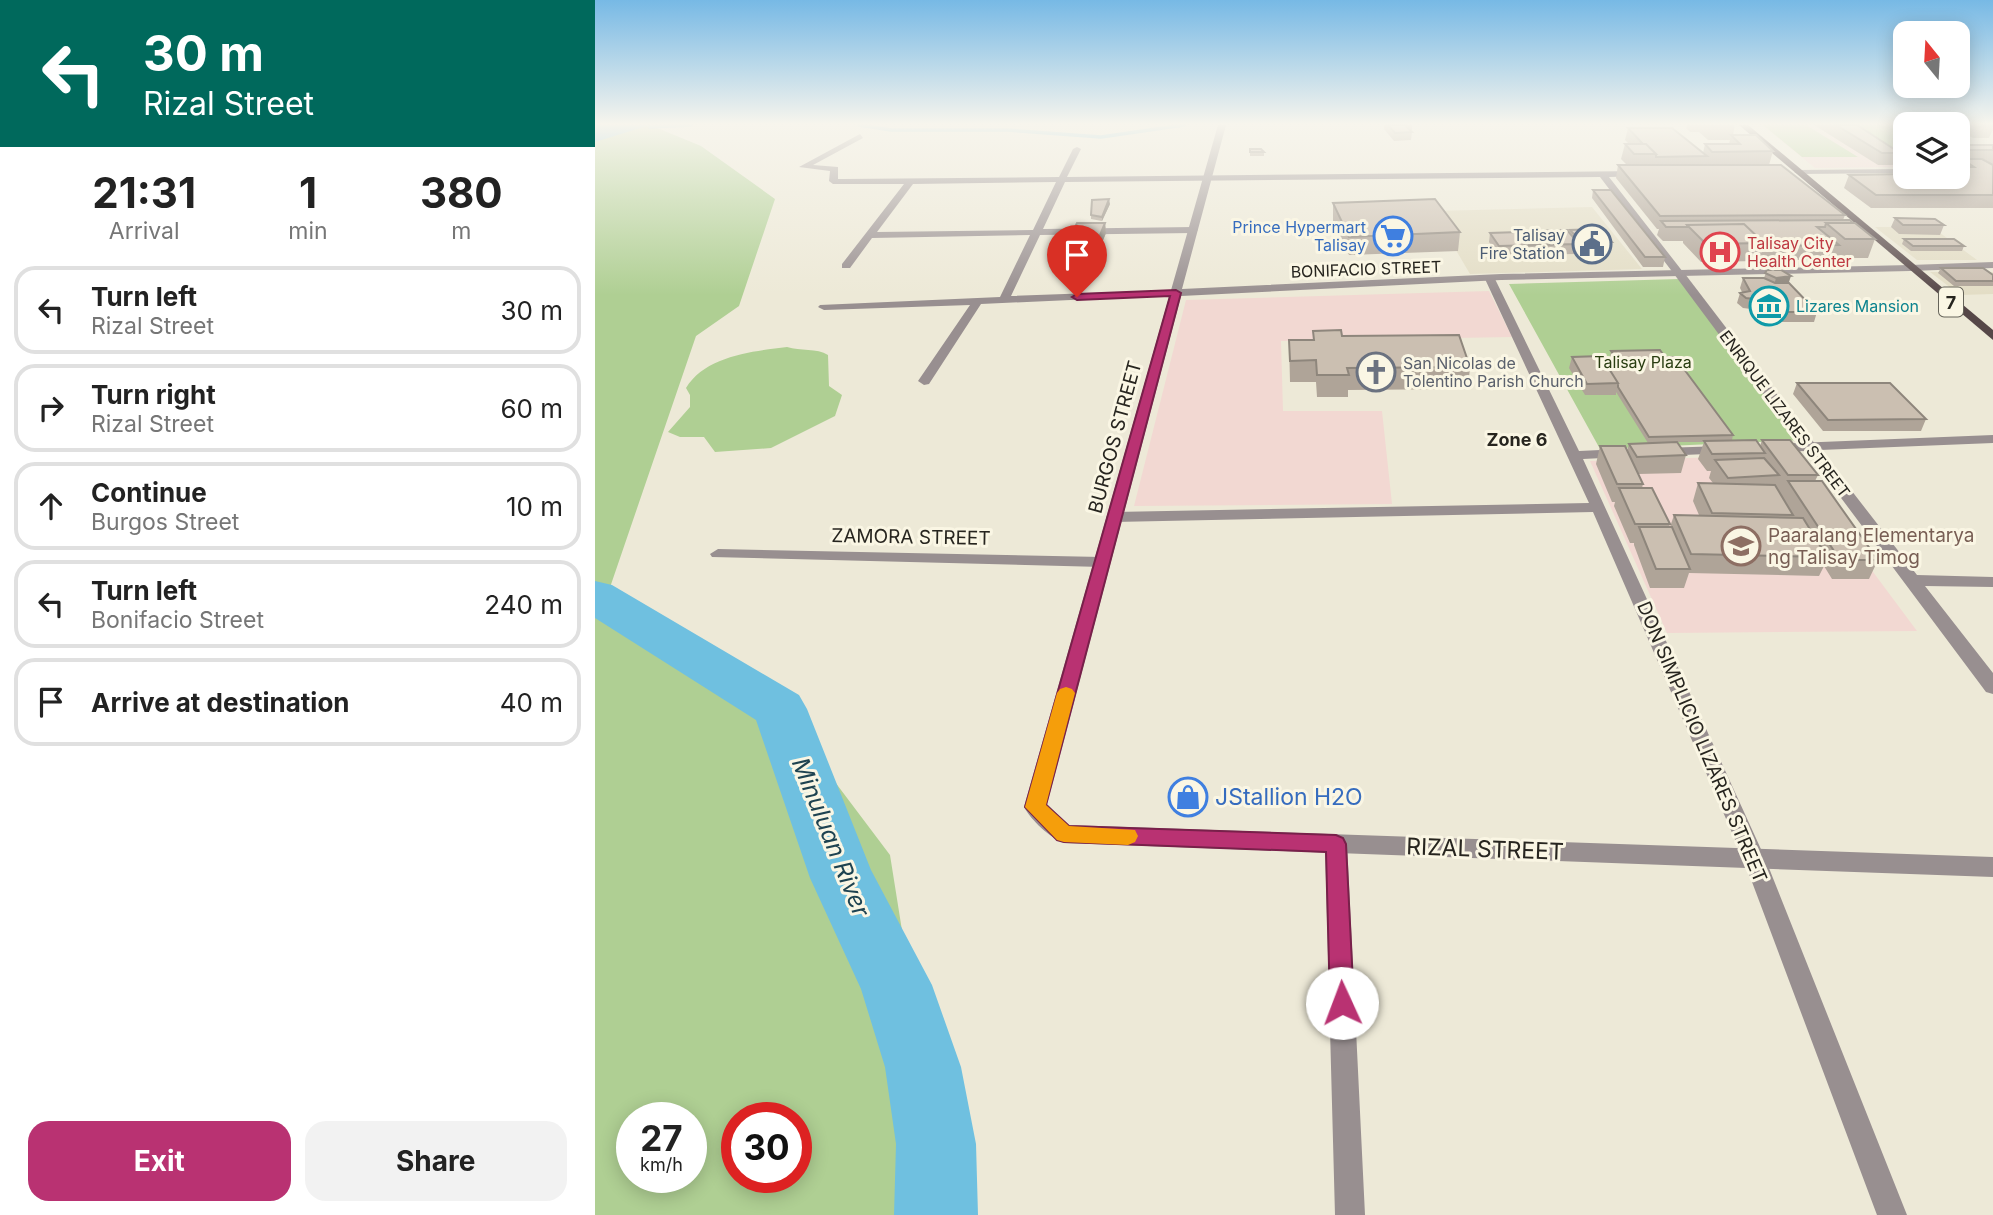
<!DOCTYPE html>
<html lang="en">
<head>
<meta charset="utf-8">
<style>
  :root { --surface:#fff; --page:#f2f2f2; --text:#222; --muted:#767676; --line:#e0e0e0; --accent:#b93272 }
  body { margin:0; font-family:Inter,sans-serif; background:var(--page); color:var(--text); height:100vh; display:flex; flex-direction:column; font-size:26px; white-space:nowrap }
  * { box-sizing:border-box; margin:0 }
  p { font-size:23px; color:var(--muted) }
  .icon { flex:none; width:38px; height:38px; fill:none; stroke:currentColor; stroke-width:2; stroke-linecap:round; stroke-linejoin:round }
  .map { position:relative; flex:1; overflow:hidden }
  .drawer { display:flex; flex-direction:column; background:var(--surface); width:595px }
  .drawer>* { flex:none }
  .guide { background:#00695c; color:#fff; overflow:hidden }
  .needle { width:46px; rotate:342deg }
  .tools { position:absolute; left:1298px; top:21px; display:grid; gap:14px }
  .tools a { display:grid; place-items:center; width:77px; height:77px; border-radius:14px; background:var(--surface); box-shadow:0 4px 18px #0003; font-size:35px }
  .speed { position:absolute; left:21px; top:1102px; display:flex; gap:14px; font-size:35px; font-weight:700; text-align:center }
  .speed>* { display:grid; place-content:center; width:91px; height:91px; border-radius:50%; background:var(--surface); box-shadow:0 4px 18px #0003; line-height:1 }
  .speed small { font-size:18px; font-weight:400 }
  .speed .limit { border:10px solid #d22; background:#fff; color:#111 }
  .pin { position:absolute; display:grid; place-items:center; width:60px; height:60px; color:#fff; margin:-72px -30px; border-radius:50% 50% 50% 0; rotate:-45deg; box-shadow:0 0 7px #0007 }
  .pin .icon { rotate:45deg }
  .me { position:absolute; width:77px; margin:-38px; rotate:358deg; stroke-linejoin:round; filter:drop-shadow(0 0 5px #0008) }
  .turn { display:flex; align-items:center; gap:24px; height:147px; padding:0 28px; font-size:32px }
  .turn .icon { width:91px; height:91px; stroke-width:2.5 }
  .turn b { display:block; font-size:49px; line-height:60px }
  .eta { display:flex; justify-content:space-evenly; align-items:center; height:119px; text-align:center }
  .eta b { font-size:42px; font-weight:700; line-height:49px }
  .primary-button { display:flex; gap:14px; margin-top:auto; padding:14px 28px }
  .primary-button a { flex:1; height:80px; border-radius:21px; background:var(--accent); color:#fff; font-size:28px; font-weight:700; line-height:80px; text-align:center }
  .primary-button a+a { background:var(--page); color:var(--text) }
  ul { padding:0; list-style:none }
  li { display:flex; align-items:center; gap:21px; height:88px; margin:0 14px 10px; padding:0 14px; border:4px solid var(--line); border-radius:21px }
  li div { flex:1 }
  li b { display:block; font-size:26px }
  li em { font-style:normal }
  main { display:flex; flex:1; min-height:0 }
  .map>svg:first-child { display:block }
  .built { fill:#e3ddc5 }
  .education { fill:#f2d8d2 }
  .green { fill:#afcf93; fill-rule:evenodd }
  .water { fill:#6fc0e0 }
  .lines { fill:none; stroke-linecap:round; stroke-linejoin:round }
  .stream { stroke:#6fc0e0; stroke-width:3.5 }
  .river { fill:#6fc0e0; fill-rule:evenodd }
  .pedestrian { fill:#988f90; fill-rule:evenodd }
  .minor { fill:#988f90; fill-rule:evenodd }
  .tertiary { fill:#988f90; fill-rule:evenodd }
  .primary { fill:#564748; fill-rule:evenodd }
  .wall { fill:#afa498; fill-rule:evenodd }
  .shaded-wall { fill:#8e867c }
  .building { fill:#cbbfb1; stroke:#8e867c; stroke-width:2 }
  .route { fill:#b93272; stroke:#78204a; stroke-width:2 }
  .slow { fill:#f59e0b }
  .labels { text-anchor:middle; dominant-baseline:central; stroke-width:6; stroke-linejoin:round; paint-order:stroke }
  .far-shop-label { font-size:16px; fill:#366cbe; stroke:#faf6e4; text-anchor:end }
  .far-service-label { font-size:16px; fill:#4e5e75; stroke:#faf6e4; text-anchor:end }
  .far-health-label { font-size:16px; fill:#be3a42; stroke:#faf6e4; text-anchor:start }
  .far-street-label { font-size:16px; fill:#27251f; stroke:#faf6e4 }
  .far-culture-label { font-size:16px; fill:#0d838f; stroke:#faf6e4; text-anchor:start }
  .far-park-label { font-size:16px; fill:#293d11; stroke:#faf6e4 }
  .far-worship-label { font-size:16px; fill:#5b616d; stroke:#faf6e4; text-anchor:start }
  .shield { fill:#faf6e4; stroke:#66645a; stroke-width:2 }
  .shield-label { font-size:18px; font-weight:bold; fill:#27251f }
  .far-neighbourhood-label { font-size:18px; font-weight:bold; fill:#27251f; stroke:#faf6e4 }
  .street-label { font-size:19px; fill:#27251f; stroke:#faf6e4 }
  .education-label { font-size:19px; fill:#785e54; stroke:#faf6e4; text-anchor:start }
  .near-shop-label { font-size:23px; fill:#366cbe; stroke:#faf6e4; text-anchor:start }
  .near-street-label { font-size:23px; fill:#27251f; stroke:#faf6e4 }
  .near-water-label { font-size:24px; font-style:italic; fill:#1e4351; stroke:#faf6e4 }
</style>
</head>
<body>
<main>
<section class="drawer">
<div class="guide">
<div class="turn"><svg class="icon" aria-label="left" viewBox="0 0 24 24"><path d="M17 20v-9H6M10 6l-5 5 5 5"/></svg><div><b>30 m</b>Rizal Street</div></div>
</div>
<div class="eta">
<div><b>21:31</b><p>Arrival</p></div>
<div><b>1</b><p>min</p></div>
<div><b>380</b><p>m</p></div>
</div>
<ul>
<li><svg class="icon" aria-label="left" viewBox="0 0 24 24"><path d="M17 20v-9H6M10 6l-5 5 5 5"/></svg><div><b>Turn left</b><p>Rizal Street</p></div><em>30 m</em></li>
<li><svg class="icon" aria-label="right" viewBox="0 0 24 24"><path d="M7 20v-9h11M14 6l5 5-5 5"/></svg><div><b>Turn right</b><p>Rizal Street</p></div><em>60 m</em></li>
<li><svg class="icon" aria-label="ahead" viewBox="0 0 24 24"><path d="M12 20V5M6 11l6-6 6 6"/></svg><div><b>Continue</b><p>Burgos Street</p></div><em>10 m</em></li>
<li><svg class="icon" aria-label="left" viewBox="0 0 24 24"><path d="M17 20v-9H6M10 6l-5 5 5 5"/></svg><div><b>Turn left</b><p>Bonifacio Street</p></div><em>240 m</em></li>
<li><svg class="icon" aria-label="arrive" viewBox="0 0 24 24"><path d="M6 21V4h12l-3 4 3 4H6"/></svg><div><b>Arrive at destination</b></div><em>40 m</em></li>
</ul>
<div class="primary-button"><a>Exit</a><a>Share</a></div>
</section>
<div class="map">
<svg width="1398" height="1215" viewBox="0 0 1398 1215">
  <rect width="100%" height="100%" fill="#ede9d7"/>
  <path class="built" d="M997 207 1047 269 875 274 838 211Z
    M1280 227H1337L1382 260H1322Z
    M1335 272H1398V294L1365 295Z"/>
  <path class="education" d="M1167 125H1311V167L1220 168Z
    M894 291 917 337 686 341 688 411H787L797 504 539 506 591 300Z
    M1191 455 1322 631 1072 633 995 461Z"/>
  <path class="green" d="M0 125H55L106 146 180 199 144 306 101 336 10 602 185 709 295 855 341 1144 348 1215H0ZM37 1118H96V1178H37ZM142 1118H201V1178H142Z
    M1168 125H1211L1263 157H1207Z
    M1251 125H1311V139L1308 140 1311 150H1290Z
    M1084 279 1208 440 1005 449 914 284Z
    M192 347C205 351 222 348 233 355L234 386 247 395 240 416 176 448 120 452 109 437H85L73 432 95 407V395L91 388C110 356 158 351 192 347Z"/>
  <path class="water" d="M0 125H55L0 142Z"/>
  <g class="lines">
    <path class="stream" d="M264 125 296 130H412L506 137 589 125
      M55 127 96 125"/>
    <path class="river" d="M0 581 17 585 204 695 212 709 276 870 337 985 366 1067 381 1144 383 1215H299L301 1144 290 1067 266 989 215 878 161 720 0 618Z"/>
    <path class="pedestrian" d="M1079 270H1087L1220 444V450H1210L1079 274Z"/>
    <path class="minor" d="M265 134 268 138 218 165 243 167V179H247L464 177 478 149 482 147 486 149 472 177 1045 171 1048 176 1014 177 1088 272 1079 274 1005 177 470 182 448 229 598 227 603 230 598 233 445 235 416 296 581 290 585 291V295L386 304 334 384 329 385 323 381 375 305 229 310 223 307 225 305 405 297 435 235 277 238 255 268H247V264L309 184H238L234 181 235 171 204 167ZM461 182 438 230 282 232 318 184Z
      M1398 262V268L1315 271 1310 268 1315 265Z
      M895 276 900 279 984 451 1027 449 1034 453 1027 457 988 459 1170 858 1312 1215H1282L1148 858 998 512 519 522 511 517 519 512 994 503 890 279Z
      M1398 435V443L1225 450 1322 575 1398 577V587L1330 586 1398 673V694L1391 692 1211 451 1178 452 1171 448 1178 444Z
      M1129 446 1136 450 1134 453 1066 456 1059 452 1066 448Z
      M123 549 507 557 515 562 507 567 117 557 115 554Z
      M741 835 749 837 752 844 770 1215H740L730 844 733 837Z"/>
    <path class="tertiary" d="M623 125H631L587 289 906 274 1315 265 1320 268 1315 271 906 280 586 296 452 804 474 825 1398 857V877L469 843C455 838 436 820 429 807Z
      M1311 169V173L1203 174 1199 172 1203 170Z"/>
    <path class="primary" d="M1144 125H1153L1398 330V340Z"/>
  </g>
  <path class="wall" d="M789 125H817V130H815L817 132 816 140 799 141 789 129Z
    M1092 125H1140L1138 135 1178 151 1174 165 1250 215 1248 220 1280 239 1273 258H1243L1241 256 1239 260H1164V261L1106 262 1088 243V241H1068L1062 235 1064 229H1062L1021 178 1023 165H1032L1026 159 1030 144H1034L1030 140 1033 128 1108 153 1110 144H1134L1135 140H1113L1104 132H1095L1091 128Z
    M1219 125H1262L1305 153 1307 146H1311V162L1303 158 1300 165H1283Z
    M1363 125H1397L1398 129 1394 138H1378L1363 130Z
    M1363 145H1398V208H1276L1249 188 1254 175 1363 177 1364 167 1366 162H1363Z
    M655 149 669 152V156H655Z
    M998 190 1070 257 1068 267H1048L997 198Z
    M738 203 865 232 863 251 754 255 738 221Z
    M515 204 507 221 496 219V215Z
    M1300 218 1349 225 1345 235 1304 234 1296 227Z
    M510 223 511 233 504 250H475L473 241Z
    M975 230 1017 242 1015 251 985 252 983 250 982 254 902 255 894 242 895 233H974Z
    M1309 239 1369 246 1367 251H1316L1307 244Z
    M1346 268 1398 275V286H1359L1343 273Z
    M1172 270 1194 283 1222 312 1219 322H1175L1164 310 1148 308 1142 303 1145 293 1147 292 1145 288 1148 278H1169Z
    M718 331 747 336 875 367 873 389 753 390V397H722L721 382H695L694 340H718Z
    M1016 351 1070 357 1138 435 1137 440 1165 446 1167 440 1223 475 1220 481 1283 560 1274 579H1237L1229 566 1224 576 1094 573 1089 588H1055L1039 545V543H1035L1019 506 1020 502H1017L1001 464 1005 446 1032 451 1034 444 1053 443 1021 392V395H990L974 368 977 357 1016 358 1015 357ZM1082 442H1109L1103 459 1112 471H1116L1114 478 1118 483H1103L1098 501 1104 515H1079L1075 527H1074L1075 524 1047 488 1048 484 1043 474 1086 473 1091 455Z
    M1202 383 1331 419 1326 431H1228L1198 394Z"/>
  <path class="shaded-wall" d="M514 199 515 204 507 221V217Z
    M510 223 511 233 504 250 503 240Z
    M1196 276 1191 291 1177 293 1181 278Z"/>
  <path class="building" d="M793 125H810L817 132 800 133Z
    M1241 125H1262L1305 153H1287Z
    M1381 125H1397L1398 126H1383Z
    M1033 128H1077L1112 156 1061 157V154L1051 144H1048Z
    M1136 135H1161L1178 151 1117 152 1110 144H1145Z
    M1030 144H1051L1061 154H1039Z
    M1363 145H1398V150H1363Z
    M655 149H666L669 152H655Z
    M1367 159H1387L1398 165V195H1281L1254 175 1311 174V177H1363V167H1379Z
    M1023 165H1186L1250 215 1065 216Z
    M998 190H1016L1070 257H1050Z
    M514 199 507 217 496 215 497 200Z
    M840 199 865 232 754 237 738 203Z
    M1300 218 1340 219 1349 225H1308Z
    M1255 220 1258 223H1231L1230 227H1222L1244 245 1169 246V243L1149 224 1092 225V227H1071L1066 221Z
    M482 223H510L503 240 473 241Z
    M1231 223H1260L1280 239H1250Z
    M1149 224 1169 243 1111 244 1092 225Z
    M1004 229 1017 242 987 243 975 230Z
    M972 230 984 244 904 246 895 233 924 232 926 235 925 231Z
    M1309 239H1359L1369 246H1318Z
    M1346 268H1388L1398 275V281H1361Z
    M1172 270H1186L1196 276 1181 278 1170 273Z
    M1148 278H1169L1180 283H1194L1222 312H1179L1168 300 1151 298 1145 293 1155 291Z
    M746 330 747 336 864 335 875 367 752 368 754 375H722L721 360 695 361 694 340H719L718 331Z
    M1065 350 1070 357H1080L1138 435 1054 437 1023 387V383L1008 359 1021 358 1016 351Z
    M1006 356 1023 383 992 384 977 357Z
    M1202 383H1295L1331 419 1233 420Z
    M1161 440 1170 453 1117 454 1109 441Z
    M1167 440H1195L1223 475H1193Z
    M1082 442 1091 455 1042 457 1034 444Z
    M1005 446H1030L1048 484H1022Z
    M1169 458 1184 475 1133 478 1120 460Z
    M1193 481H1227L1283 560H1245Z
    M1103 483 1180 485 1198 515 1117 513Z
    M1024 488H1057L1075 524H1040Z
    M1079 515 1208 518 1232 557 1096 554Z
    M1044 527H1077L1095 569H1061Z"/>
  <linearGradient id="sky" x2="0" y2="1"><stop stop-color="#77b9e5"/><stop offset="0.42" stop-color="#f7f5ed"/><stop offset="1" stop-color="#f7f5ed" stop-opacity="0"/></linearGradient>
  <rect width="1398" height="295" fill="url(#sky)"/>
  <path class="route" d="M581 290 586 293 451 805 474 826 741 835 748 838 751 844 759 1003 755 1011 747 1014 739 1011 735 1003 731 852 469 842 462 840 430 807 575 296 482 300 477 297 482 294Z"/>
  <path class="slow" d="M471 687 477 689 480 693 451 805 474 826 540 830 543 836 540 842 533 845 469 842 462 840 430 807 462 693 465 689Z"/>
  <defs>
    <symbol id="supermarket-ring" viewBox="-11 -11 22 22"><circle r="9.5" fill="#faf6e4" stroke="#3f7fe0" stroke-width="1.5"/><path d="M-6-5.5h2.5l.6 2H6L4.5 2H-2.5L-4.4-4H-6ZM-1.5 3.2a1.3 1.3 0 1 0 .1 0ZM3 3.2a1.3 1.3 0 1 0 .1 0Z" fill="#3f7fe0"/></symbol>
    <symbol id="civic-ring" viewBox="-11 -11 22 22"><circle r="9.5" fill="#faf6e4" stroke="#5c6f8a" stroke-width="1.5"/><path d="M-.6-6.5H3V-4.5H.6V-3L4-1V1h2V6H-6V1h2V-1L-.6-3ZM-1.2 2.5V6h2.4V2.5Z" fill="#5c6f8a"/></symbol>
    <symbol id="hospital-ring" viewBox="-11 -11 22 22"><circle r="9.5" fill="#faf6e4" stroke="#e0444e" stroke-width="1.5"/><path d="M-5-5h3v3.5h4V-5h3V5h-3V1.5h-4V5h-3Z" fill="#e0444e"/></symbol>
    <symbol id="museum-ring" viewBox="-11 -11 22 22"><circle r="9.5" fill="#faf6e4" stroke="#0f9aa8" stroke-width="1.5"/><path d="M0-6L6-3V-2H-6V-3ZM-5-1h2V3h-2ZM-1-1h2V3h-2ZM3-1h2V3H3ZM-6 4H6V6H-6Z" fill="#0f9aa8"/></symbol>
    <symbol id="church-ring" viewBox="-11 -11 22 22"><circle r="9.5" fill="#faf6e4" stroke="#6b7280" stroke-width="1.5"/><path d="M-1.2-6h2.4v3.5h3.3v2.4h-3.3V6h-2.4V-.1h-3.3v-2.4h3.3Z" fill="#6b7280"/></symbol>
    <symbol id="school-ring" viewBox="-11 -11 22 22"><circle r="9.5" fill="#faf6e4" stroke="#8d6e63" stroke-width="1.5"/><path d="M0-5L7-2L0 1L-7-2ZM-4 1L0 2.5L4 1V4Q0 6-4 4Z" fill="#8d6e63"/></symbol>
    <symbol id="shop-ring" viewBox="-11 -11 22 22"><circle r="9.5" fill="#faf6e4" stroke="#3f7fe0" stroke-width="1.5"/><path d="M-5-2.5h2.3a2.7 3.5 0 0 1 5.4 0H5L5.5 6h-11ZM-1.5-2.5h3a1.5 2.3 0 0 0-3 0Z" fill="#3f7fe0"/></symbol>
  </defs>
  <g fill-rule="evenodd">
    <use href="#supermarket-ring" x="776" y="214" width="44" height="44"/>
    <use href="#civic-ring" x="975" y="222" width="44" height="44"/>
    <use href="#hospital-ring" x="1103" y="230" width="44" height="44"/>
    <use href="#museum-ring" x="1152" y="284" width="44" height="44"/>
    <use href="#church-ring" x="759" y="350" width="44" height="44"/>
    <use href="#school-ring" x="1124" y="524" width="44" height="44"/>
    <use href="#shop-ring" x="571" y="775" width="44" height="44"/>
  </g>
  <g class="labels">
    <g class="far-shop-label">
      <text x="771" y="227">Prince Hypermart<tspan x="771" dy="18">Talisay</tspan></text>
    </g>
    <g class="far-service-label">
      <text x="970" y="235">Talisay<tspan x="970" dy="18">Fire Station</tspan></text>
    </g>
    <g class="far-health-label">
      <text x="1152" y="243">Talisay City<tspan x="1152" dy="18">Health Center</tspan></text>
    </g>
    <g class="far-street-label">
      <text transform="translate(771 269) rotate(-2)">BONIFACIO STREET</text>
      <text transform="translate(1190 414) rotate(53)">ENRIQUE LIZARES STREET</text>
    </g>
    <g class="far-culture-label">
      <text x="1201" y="306">Lizares Mansion</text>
    </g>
    <g class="far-park-label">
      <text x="1048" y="362">Talisay Plaza</text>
    </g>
    <g class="far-worship-label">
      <text x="808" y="363">San Nicolas de<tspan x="808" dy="18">Tolentino Parish Church</tspan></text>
    </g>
    <rect class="shield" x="1344" y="287.5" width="24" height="29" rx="5"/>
    <g class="shield-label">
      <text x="1356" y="302">7</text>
    </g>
    <g class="far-neighbourhood-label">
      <text x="922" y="439">Zone 6</text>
    </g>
    <g class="street-label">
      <text transform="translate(520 437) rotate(-75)">BURGOS STREET</text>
      <text transform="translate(316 537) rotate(1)">ZAMORA STREET</text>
      <text transform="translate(1107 742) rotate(67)">DON SIMPLICIO LIZARES STREET</text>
    </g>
    <g class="education-label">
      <text x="1173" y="535">Paaralang Elementarya<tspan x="1173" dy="22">ng Talisay Timog</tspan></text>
    </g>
    <g class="near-shop-label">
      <text x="620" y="797">JStallion H2O</text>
    </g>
    <g class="near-street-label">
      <text transform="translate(890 849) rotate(2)">RIZAL STREET</text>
    </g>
    <g class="near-water-label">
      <text transform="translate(236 837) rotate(68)">Minuluan River</text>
    </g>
  </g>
</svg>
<div class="tools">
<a><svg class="needle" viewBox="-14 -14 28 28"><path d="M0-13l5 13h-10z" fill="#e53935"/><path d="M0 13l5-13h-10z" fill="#767676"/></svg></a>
<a><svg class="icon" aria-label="layers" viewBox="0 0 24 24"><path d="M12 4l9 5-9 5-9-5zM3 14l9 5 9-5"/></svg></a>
</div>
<div class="speed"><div>27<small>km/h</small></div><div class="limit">30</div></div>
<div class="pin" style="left:482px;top:297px;background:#d93025"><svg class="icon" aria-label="arrive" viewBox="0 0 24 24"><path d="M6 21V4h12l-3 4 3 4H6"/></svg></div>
<svg class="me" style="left:747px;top:1003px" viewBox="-20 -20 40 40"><circle r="19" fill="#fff"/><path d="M0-13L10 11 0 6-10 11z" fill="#b93272"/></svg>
</div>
</main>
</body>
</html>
